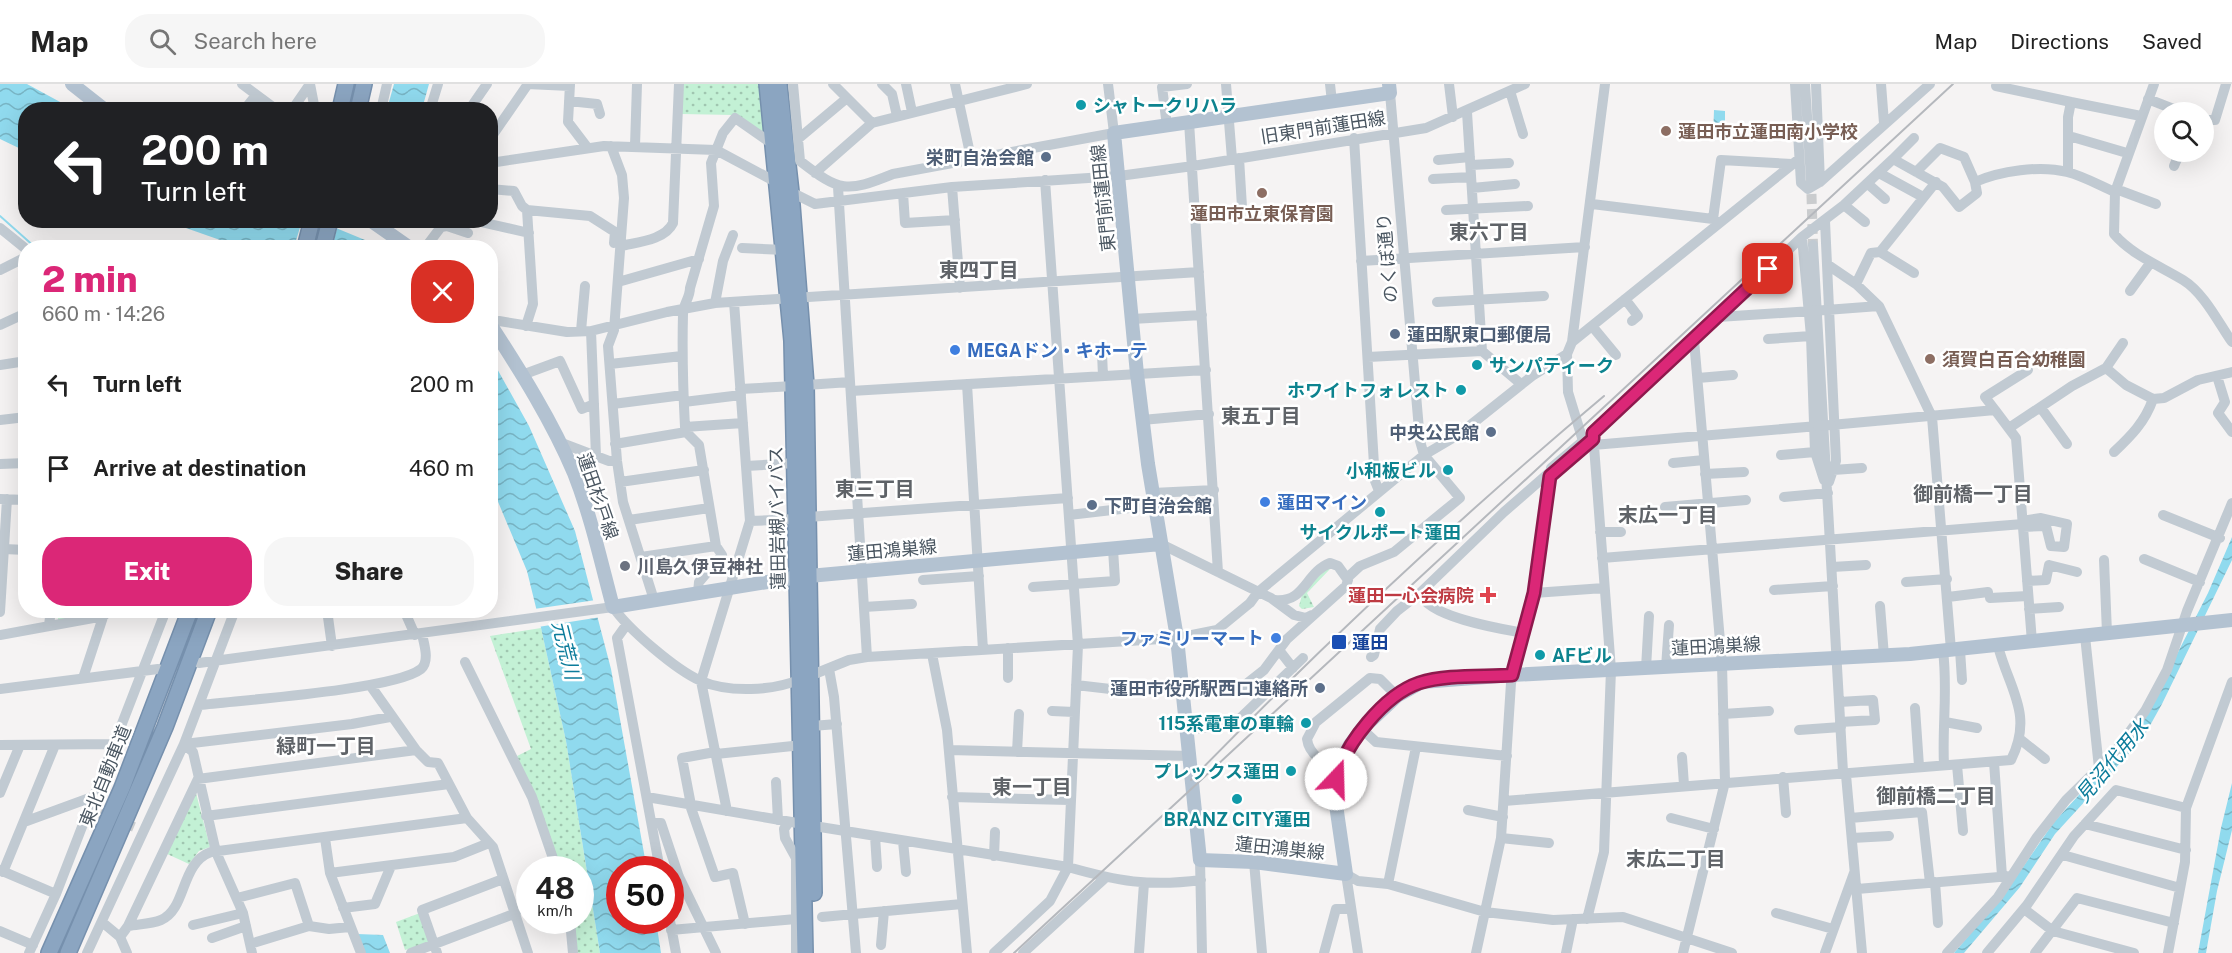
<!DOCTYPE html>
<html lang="en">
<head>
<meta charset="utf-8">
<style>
  :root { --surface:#fff; --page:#f6f6f6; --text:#222; --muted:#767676; --line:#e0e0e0; --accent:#db2777 }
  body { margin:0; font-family:"Public Sans","Noto Sans JP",sans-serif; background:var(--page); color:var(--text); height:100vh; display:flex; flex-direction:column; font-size:22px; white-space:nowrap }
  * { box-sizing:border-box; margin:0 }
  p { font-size:20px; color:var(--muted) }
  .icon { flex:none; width:33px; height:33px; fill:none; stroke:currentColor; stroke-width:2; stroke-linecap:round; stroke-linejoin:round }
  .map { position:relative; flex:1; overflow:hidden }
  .drawer { position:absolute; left:18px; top:156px; width:480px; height:378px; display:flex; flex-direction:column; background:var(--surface); border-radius:24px; box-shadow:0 6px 24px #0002 }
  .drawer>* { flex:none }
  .banner { position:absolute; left:18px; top:18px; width:480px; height:126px; border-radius:24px; box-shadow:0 6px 24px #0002; background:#202124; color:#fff; overflow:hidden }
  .controls { position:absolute; left:2154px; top:18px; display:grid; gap:12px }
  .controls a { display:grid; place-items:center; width:60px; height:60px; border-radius:50%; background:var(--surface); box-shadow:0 6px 24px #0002; font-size:30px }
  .speed { position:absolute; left:516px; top:772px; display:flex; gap:12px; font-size:30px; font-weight:700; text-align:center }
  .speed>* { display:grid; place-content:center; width:78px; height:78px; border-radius:50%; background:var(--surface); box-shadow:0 6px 24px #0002; line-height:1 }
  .speed small { font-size:15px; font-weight:400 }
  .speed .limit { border:9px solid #d22; background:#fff; color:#111 }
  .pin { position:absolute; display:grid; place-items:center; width:51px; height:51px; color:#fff; margin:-26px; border-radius:12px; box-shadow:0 3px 9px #0006 }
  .me { position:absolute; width:66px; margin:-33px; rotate:21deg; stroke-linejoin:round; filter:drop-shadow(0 0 4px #0008) }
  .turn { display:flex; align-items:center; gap:21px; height:126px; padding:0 24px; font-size:27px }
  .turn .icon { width:78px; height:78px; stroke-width:2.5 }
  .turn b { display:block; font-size:42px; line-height:51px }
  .round { display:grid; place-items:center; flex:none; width:63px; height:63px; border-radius:24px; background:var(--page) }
  .overview { display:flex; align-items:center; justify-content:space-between; height:102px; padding:0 24px }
  h1 { font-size:36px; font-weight:800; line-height:45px; color:var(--accent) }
  .cta { display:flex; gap:12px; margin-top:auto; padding:12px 24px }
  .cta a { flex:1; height:69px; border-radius:24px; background:var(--accent); color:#fff; font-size:24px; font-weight:800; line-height:69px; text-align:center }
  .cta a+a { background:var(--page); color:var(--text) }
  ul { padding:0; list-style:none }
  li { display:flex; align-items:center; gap:18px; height:84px; padding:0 24px }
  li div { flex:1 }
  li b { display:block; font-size:22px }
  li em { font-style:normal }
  header { display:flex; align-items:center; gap:36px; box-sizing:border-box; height:84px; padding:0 30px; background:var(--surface); border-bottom:2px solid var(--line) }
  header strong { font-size:28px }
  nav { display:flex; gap:33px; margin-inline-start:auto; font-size:21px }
  .search { width:420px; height:54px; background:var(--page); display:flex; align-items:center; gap:15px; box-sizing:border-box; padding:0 21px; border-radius:24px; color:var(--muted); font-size:22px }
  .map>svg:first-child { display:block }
  .grass { fill:url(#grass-dots) }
  .water { fill:url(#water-waves) }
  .pier { fill:#f5f3f3 }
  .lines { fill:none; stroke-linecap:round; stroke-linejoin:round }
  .stream { stroke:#90daee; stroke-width:2 }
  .minor-tunnel { stroke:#caccce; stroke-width:10; stroke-dasharray:10 5; stroke-linecap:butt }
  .highway-casing { stroke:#7690ad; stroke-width:18 }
  .minor { stroke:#c1cad2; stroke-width:10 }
  .major { stroke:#b3c2d1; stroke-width:14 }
  .highway { stroke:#8ba5c1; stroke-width:15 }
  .rail { stroke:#b5b8bd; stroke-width:2 }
  .minor-bridge { stroke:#c1cad2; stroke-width:10 }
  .route-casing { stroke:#8e194d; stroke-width:15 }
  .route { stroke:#db2777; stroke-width:10 }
  .culture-dot { fill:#0f9aa8; stroke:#fff; stroke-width:2 }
  .education-dot { fill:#8d6e63; stroke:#fff; stroke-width:2 }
  .service-dot { fill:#5c6f8a; stroke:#fff; stroke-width:2 }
  .shop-dot { fill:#3f7fe0; stroke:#fff; stroke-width:2 }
  .worship-dot { fill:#6b7280; stroke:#fff; stroke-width:2 }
  .health-dot { fill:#e0444e; stroke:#fff; stroke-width:2 }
  .transit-dot { fill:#1a4fb4; stroke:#fff; stroke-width:2 }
  .labels { text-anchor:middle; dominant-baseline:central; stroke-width:5; stroke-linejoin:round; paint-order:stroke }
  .culture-label { font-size:18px; font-weight:bold; fill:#0d838f; stroke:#fff; text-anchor:end }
  .street-label { font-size:18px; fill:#4a5661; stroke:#fff }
  .education-label { font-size:18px; font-weight:bold; fill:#785e54; stroke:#fff; text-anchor:start }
  .service-label { font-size:18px; font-weight:bold; fill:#4e5e75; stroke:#fff; text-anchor:end }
  .shop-label { font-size:18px; font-weight:bold; fill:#366cbe; stroke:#fff; text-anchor:start }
  .worship-label { font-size:18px; font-weight:bold; fill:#5b616d; stroke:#fff; text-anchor:start }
  .health-label { font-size:18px; font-weight:bold; fill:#be3a42; stroke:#fff; text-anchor:end }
  .transit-label { font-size:18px; font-weight:bold; fill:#164399; stroke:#fff; text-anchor:start }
  .neighbourhood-label { font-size:20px; font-weight:bold; fill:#5f6368; stroke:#fff }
  .water-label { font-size:20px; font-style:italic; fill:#0c7c9b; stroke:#fff }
</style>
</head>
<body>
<header>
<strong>Map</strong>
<div class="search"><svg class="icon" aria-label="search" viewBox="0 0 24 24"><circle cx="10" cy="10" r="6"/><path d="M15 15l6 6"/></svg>Search here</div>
<nav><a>Map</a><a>Directions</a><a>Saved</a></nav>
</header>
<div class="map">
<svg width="2232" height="869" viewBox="0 0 2232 869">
  <defs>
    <pattern id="grass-dots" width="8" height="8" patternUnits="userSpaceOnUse" patternTransform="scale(1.5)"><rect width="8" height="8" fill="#c3f1d5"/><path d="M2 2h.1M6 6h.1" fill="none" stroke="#a0c6b0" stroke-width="1.8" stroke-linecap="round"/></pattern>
    <pattern id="water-waves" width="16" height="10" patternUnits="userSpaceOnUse" patternTransform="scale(1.5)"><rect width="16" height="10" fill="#90daee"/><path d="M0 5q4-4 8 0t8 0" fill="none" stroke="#78b4c4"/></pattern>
  </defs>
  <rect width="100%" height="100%" fill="#f5f3f3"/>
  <path class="grass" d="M683 0H759L766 53 733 31 681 30Z
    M1325 485H1330L1307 509 1314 523 1302 525 1299 522 1302 511Z
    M58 527H105L58 540Z
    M541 544 566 657 600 869H576L572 837H580V786H560L517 672 531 665 490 552Z
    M195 705 210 763 199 767 189 780 165 769Z
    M420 829 429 859 405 866 396 838Z"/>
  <path class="water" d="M0 0H27L73 25 26 26 25 67 0 55Z
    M394 0H429L422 25H394L395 20 389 18Z
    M1714 26 1725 27V54H1713Z
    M166 137H319L382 163H240Z
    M490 272 529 342 575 447 611 585 647 786H620V837H656L661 869H600L566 657 541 544 527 487 491 401Z
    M2232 453V476L2162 620 2143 654 2055 750 2020 803 1964 869H1954L2005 809 2054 738 2138 647 2208 509Z
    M2232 699V746L2217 807 2206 869H2198L2221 744Z
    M357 850 383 851 390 869H364Z"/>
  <path class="pier" d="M328 136 338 140 332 164 294 163 302 137Z
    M596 516 601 533 538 543 534 525Z"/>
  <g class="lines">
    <path class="stream" d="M0 132 36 164"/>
    <path class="minor-tunnel" d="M1811 95 1813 161
      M100 729 134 743"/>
    <defs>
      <path id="highway" d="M767 0 792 257 805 869
        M779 0 791 108 806 301 814 809
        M340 26 346 0
        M358 26 364 0
        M305 164 312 136
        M323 164 330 136
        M49 869 122 704 190 526
        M68 869 165 643 209 526"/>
    </defs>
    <use href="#highway" class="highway-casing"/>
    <path class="minor" d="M242 0 277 26
      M310 0 315 26
      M527 0 570 2
      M570 0 568 38 587 63
      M793 0 800 77C840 108 846 109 893 90L1114 49 1108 0
      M833 0 872 39
      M882 0 892 10 897 32
      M906 0 912 28
      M955 0 971 74
      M1226 0 1232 75
      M1330 0 1332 18
      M1449 0 1453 33
      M1795 0 1801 99 1808 105 1820 98 1930 0
      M1805 0 1811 95
      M1816 0 1820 98
      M1881 0 1884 39
      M2154 0 2115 108 2114 150C2132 171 2160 182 2183 196 2204 209 2218 238 2232 258
      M1996 2 2071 18
      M1510 7 1523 50
      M2148 15 2181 28
      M569 17 597 20 600 30
      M244 26 256 11
      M292 26 310 0
      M381 26 387 0
      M430 26 438 0
      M469 26 487 0
      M1467 28 1482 267
      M2204 36H2215L2226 0
      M1189 38 1218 488
      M1167 42 1162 3 1187 0
      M2069 52 2127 69
      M1354 54 1375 397 1379 407
      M490 55 528 0
      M798 55 847 14
      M611 62 622 91 624 114 614 246 608 262 617 377 623 418 654 516
      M635 62 637 0
      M1239 74 1242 123
      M1893 75 1914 54
      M1438 76 1470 73
      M490 79 604 62 716 66 778 99
      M1471 81 1509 79
      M2174 82 2180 68
      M1916 88 1940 64 1964 73 1975 98
      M2068 88V33L2071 18 2141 32
      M815 89 872 39 1027 0
      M1879 89 1923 113
      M1433 95 1471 93
      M1868 100 1885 115
      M838 103 867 573
      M952 103 960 204
      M1472 104 1515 100
      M490 105 514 107 522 122 527 126 590 132 615 148 614 159
      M2116 105 2156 120
      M791 108 815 120 952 103 1119 92 1193 82 1426 44 1525 0
      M903 109 905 139 955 136
      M1592 120 1713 135 1718 138
      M1844 121 1865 138
      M1446 126 1528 122
      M1713 135 1721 76 1792 80
      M472 136 529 149
      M1825 137 1836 377 1829 398
      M0 144 26 165
      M1802 153 1811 252 1815 368 1824 396
      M1813 161 1843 688 1846 691 1862 869
      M621 162C638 158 665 156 673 139L679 0
      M425 164 441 143 447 142 468 149
      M742 164 785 166
      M1880 168 1914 189
      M1361 177 1585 163
      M1828 181 1856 200 1879 222 1932 333 1951 566
      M0 186 26 173
      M618 198 699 175
      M1856 200 1871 169 1880 168 1936 98
      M2130 207 2151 178
      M1625 215 1638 232 1632 237
      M1437 218 1544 212
      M715 219 723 177 733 151
      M1826 226 1879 222
      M1718 233 1812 227
      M1132 235 1202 231
      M491 240 499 237 567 248 591 247 667 228 715 219 1199 188
      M0 241 26 229
      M526 242 533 220 527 126
      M1592 242 1616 271
      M581 247 585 202
      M591 247 596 372
      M1768 255 1811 252
      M1572 258 1799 75
      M1102 269 1103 292
      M1368 273 1482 267 1521 300
      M610 280 682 272
      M0 281 26 277
      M2106 284 2123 259
      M522 291 560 277 582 325 594 320
      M2217 292 2225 318 2218 329 2232 348
      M1698 294 1733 291
      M967 300 983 566
      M806 301 850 298
      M740 305 794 302
      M851 307 1206 286
      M684 318 741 311
      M613 320 683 311
      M2041 324 2067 360
      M1995 326 1985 313 2028 286
      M0 336 26 333
      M1142 336 1209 330
      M1831 341 1995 326 2016 354 2032 558
      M685 343 743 339
      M2009 344 2072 302 2106 284 2126 301 2153 315 2164 314 2198 296 2232 288
      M559 358 609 377H617
      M615 360 686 348
      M1593 361 1818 342
      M2114 368C2131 352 2145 338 2153 315
      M1781 371 1815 368
      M1673 379 1704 376
      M0 380 26 379
      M746 382 796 379
      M1833 386 1862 384
      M1705 390 1744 388
      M620 398 704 386
      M1153 409 1214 406
      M1784 413 1828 409
      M0 415 26 416
      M1665 423 1746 416
      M1069 431 1155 421
      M2163 431 2220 454
      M808 433 1068 414
      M629 436 709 424
      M750 437 796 435
      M2022 437 2041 434 2067 440 2064 463 2051 462 2046 442 2023 443
      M1600 448H1621
      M1161 460 1271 514 1294 531 1306 534 1312 531
      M4 465 26 466
      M641 473 716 462
      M1602 474 2023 440
      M2144 475 2200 498
      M2104 476 2107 549
      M1832 483 1866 481
      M1347 494 1360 482 1394 468 1460 414 1424 371 1420 357 1390 9
      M923 496 979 492
      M2027 497 2046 496 2049 481 2077 488
      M1906 498 1947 495
      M1033 503 1115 497 1113 465
      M1774 506 1833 502
      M698 509 699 498 722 471 716 462 699 361 686 348 685 343C683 305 682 268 683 230 683 220 690 214 690 204L714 122 711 79 723 49 735 34 774 61
      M1420 509C1427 533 1501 545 1524 549
      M1534 509 1604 504
      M1948 513 1988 508
      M1990 514 2028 512
      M1880 522 1884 572
      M864 523 912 520
      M2029 525 2059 523
      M327 526 332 562
      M404 526 415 551
      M0 528 7 415
      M234 529 253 526
      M627 540 617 554 660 786
      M49 541 51 526
      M0 551 104 532
      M2085 552 2099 684
      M1008 564V594
      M1279 566 1293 584
      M1960 566 1962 596
      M1943 567C1948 605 1942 643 1944 681
      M932 570 947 646 967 869
      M1371 573 1374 571 1380 545 1397 527 1420 509 1504 428 1551 387
      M465 578 532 713 557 786
      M199 579 613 523C628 545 676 586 701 597 729 609 773 607 801 595
      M1666 583 1669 541
      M1646 584 1649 532
      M829 585 834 613 856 869
      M812 591 849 576 867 573 1177 554 1217 546 1250 519 1258 508 1424 371 1458 351 1532 292 1567 270 1572 258 1605 0
      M83 594 105 527
      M370 601 416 666 428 678 438 679 467 734 493 763 528 869
      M1076 601 1136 608 1183 601H1245L1264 586 1287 555 1346 502 1348 496 1338 482 1330 479C1305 489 1305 519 1275 516
      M0 605 158 585
      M1839 618 1873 616 1875 636 1840 638
      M200 621C241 616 394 606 421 585 430 577 424 560 422 550
      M1915 624 1919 682
      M1052 627 1074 628
      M1723 630 1769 627
      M1945 638 1977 644
      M812 642 837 640
      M1362 645 1376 658 1507 672
      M1189 646 1235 639 1303 574
      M1799 646 1841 643
      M2021 656 2045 675
      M0 661 115 660
      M949 666 1191 672
      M1017 668 1019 630
      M716 670 802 661
      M1682 673 1684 701
      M1994 678 2002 792
      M1957 681 1963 747
      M1338 685C1324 679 1309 671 1307 655L1316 638 1370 594 1380 595 1397 612
      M1783 693 1786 729
      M776 698 778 736
      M0 709 20 661
      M647 713 803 740
      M952 713 1070 716
      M1504 717 2011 676C2034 630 2009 605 1998 562
      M690 721 715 793 733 789 745 840
      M691 721 682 674 715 668
      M1468 726 1503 733
      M727 727 701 597 750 437 734 218
      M206 732 449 700
      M1671 734 1714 745
      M1850 734 1922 728 1930 799
      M24 738 95 712
      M789 738 784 745 785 754 796 774V869
      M652 739H661L679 793 716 869
      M2085 740 2186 766
      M814 742 1068 783C1117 797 1149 803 1201 796
      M875 752 877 783
      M325 754 330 789 361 869
      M1501 754 1549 759
      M1852 754 1889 752
      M903 757 906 788
      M2063 771 2180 804
      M994 772 995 748
      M1200 776 1202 869
      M1254 778 1262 869
      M0 786 56 810
      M3 788 55 661
      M330 789 454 773 489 759
      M1346 790 1358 797 1388 800 1485 828 1553 836 1623 833 1732 869
      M1346 790 1358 869
      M1935 798 1938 839
      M1388 800 1416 663
      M1857 805 2011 792
      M237 814 295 799 309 842
      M343 824 375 820 391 782
      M2024 825 2053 847 2134 869
      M1776 829 1833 845
      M822 833 962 820
      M1587 835 1604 768 1611 586 1593 349 1802 153 1844 121 1893 75 1943 103 1959 123 1977 109 1975 98C2000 87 2040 81 2067 88 2083 92 2099 101 2115 108
      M570 837 573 869
      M670 837 676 869
      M102 838 120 853 127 869
      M193 841 243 829
      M128 842C139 840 151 840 161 836 187 825 180 779 211 768L467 734
      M671 846 796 835
      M0 847 33 861
      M120 853 128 842 198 695 416 666
      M212 854 246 842
      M250 860 309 842 329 845 350 843
      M881 861 884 827
      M29 869 56 810 166 526
      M87 869 184 660 235 526
      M252 869 243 829 216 768 193 668 184 660 352 640 390 633
      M411 869 516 829
      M437 869 422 826 503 795
      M994 869 1050 817 1068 783 1078 561 1045 96
      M1023 869 1104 795
      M1139 869 1144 799
      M1324 869 1336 825H1351
      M1476 869 1501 754 1511 599 1534 509 1551 384 1583 357 1568 308 1567 270
      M1566 869 1573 835
      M1683 869 1725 698 1722 580 1694 256
      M1825 869 1854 789
      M1947 869 1998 813 2037 753 2066 716 2114 669 2145 627 2167 586 2187 527 2232 419
      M1987 869 2027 821 2074 752 2116 706 2186 724
      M2035 869 2077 814 2174 839
      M2168 869 2185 778 2186 724 2232 598"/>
    <path class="major" d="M72 0 105 26
      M1389 0 1390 9 1114 49 1137 290 1148 380 1177 554 1200 776 1254 778 1346 790 1335 714 1338 685 1350 661 1362 645 1397 612 1422 598 1512 591 1910 570 2232 536
      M370 136 410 164
      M490 240C521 288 552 337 574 389 591 432 601 478 613 523L798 493 1161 460"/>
    <use href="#highway" class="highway"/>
    <path class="rail" d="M1191 696C1322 561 1460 433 1604 312
      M1014 869 1953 0"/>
    <path class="minor-bridge" d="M1812 227 1826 226
      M1818 342 1831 341"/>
  </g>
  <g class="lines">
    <defs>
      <path id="route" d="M1336 695C1345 660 1384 611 1419 599 1447 590 1483 593 1512 591L1534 509 1550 392 1593 355V349L1768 185"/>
    </defs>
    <use href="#route" class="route-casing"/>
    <use href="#route" class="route"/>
  </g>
  <g class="culture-dot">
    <circle cx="1081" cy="21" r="6"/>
    <circle cx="1477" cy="281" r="6"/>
    <circle cx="1461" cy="306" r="6"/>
    <circle cx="1448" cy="386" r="6"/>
    <circle cx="1380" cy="428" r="6"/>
    <circle cx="1540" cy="571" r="6"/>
    <circle cx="1306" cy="639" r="6"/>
    <circle cx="1291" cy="687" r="6"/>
    <circle cx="1237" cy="715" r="6"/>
  </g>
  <g class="education-dot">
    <circle cx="1666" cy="47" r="6"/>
    <circle cx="1262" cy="109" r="6"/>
    <circle cx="1930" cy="275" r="6"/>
  </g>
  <g class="service-dot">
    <circle cx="1046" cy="73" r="6"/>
    <circle cx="1395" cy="250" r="6"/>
    <circle cx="1491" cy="348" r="6"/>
    <circle cx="1092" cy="421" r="6"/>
    <circle cx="1320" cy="604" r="6"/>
  </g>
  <g class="shop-dot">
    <circle cx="955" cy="266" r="6"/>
    <circle cx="1265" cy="418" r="6"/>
    <circle cx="1276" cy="554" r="6"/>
  </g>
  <circle class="worship-dot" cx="625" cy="482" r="6"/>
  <path class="health-dot" d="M1485 502h6v6h6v6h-6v6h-6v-6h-6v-6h6z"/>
  <rect class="transit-dot" x="1331" y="550" width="16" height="16" rx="3"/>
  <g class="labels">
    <g class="culture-label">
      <text x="1093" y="21" text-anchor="start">シャトークリハラ</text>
      <text x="1489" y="281" text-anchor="start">サンパティーク</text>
      <text x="1449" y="306">ホワイトフォレスト</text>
      <text x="1436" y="386">小和板ビル</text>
      <text x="1380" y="448" text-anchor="middle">サイクルポート蓮田</text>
      <text x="1552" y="571" text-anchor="start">AFビル</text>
      <text x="1294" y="639">115系電車の車輪</text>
      <text x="1279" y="687">プレックス蓮田</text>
      <text x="1237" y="735" text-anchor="middle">BRANZ CITY蓮田</text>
    </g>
    <g class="street-label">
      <text transform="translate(1323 43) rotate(-9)">旧東門前蓮田線</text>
      <text transform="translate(1103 114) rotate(-96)">東門前蓮田線</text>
      <text transform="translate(1387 174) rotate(-95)">のくぼ通り</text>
      <text transform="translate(598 412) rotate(71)">蓮田杉戸線</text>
      <text transform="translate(777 434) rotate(-91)">蓮田岩槻バイパス</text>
      <text transform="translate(892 466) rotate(-5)">蓮田鴻巣線</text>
      <text transform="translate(1716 562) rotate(-3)">蓮田鴻巣線</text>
      <text transform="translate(105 692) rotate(-68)">東北自動車道</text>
      <text transform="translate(1280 764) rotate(6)">蓮田鴻巣線</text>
    </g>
    <g class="education-label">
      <text x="1678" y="47">蓮田市立蓮田南小学校</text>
      <text x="1262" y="129" text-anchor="middle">蓮田市立東保育園</text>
      <text x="1942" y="275">須賀白百合幼稚園</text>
    </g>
    <g class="service-label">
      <text x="1034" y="73">栄町自治会館</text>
      <text x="1407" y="250" text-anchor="start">蓮田駅東口郵便局</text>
      <text x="1479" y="348">中央公民館</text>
      <text x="1104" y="421" text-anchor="start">下町自治会館</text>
      <text x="1308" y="604">蓮田市役所駅西口連絡所</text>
    </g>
    <g class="shop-label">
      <text x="967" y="266">MEGAドン・キホーテ</text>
      <text x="1277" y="418">蓮田マイン</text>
      <text x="1264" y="554" text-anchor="end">ファミリーマート</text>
    </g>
    <g class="worship-label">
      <text x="637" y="482">川島久伊豆神社</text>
    </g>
    <g class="health-label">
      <text x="1474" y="511">蓮田一心会病院</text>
    </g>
    <g class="transit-label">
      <text x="1352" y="558">蓮田</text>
    </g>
    <g class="neighbourhood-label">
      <text x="1489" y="148">東六丁目</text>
      <text x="979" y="186">東四丁目</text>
      <text x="1261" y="332">東五丁目</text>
      <text x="875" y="405">東三丁目</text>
      <text x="1973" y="410">御前橋一丁目</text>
      <text x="1668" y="431">末広一丁目</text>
      <text x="326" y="662">緑町一丁目</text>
      <text x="1032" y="703">東一丁目</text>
      <text x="1936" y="712">御前橋二丁目</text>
      <text x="1676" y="775">末広二丁目</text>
    </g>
    <g class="water-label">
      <text transform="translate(566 566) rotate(76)">元荒川</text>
      <text transform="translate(2112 677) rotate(-50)">見沼代用水</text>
    </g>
  </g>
</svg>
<div class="controls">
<a><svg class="icon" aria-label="search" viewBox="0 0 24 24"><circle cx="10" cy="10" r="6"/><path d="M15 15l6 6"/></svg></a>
</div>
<div class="speed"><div>48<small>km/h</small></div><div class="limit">50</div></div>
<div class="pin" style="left:1768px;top:185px;background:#d93025"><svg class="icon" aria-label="arrive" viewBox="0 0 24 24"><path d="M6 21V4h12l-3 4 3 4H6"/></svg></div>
<svg class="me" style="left:1336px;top:695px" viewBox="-20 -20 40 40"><circle r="19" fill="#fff"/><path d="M0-13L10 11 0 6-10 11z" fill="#db2777"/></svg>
<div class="banner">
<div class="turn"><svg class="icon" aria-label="left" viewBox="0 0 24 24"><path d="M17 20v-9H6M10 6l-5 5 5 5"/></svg><div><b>200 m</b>Turn left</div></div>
</div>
<section class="drawer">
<div class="overview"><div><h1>2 min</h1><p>660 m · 14:26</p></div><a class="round" style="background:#d93025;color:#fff"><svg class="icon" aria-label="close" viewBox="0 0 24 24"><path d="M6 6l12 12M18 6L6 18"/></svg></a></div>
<ul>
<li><svg class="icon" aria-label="left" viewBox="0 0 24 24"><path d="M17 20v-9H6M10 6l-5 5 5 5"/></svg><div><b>Turn left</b></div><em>200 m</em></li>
<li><svg class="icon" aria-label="arrive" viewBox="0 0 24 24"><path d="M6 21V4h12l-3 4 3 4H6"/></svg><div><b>Arrive at destination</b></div><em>460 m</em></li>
</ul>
<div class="cta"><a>Exit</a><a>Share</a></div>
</section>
</div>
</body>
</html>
